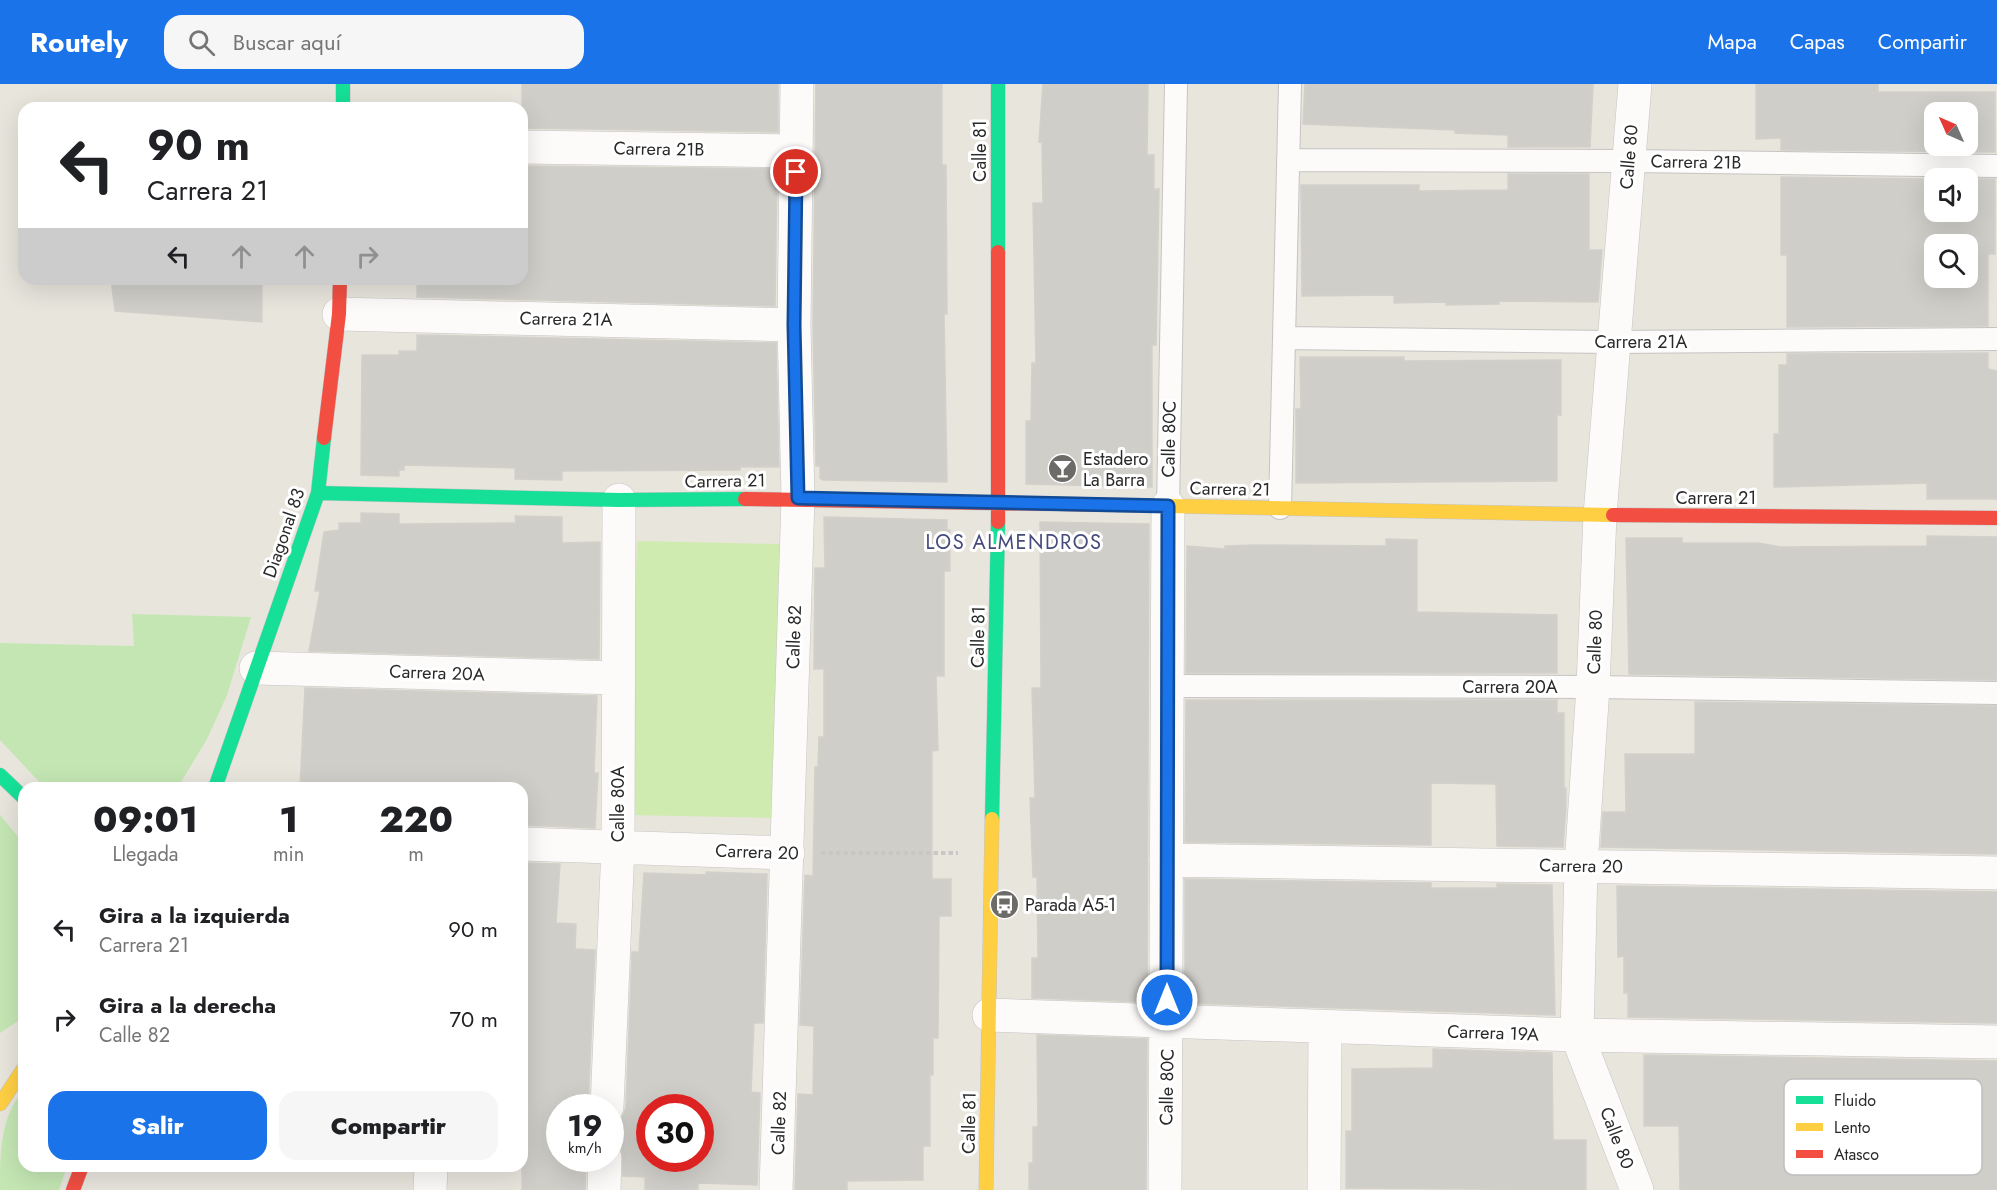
<!DOCTYPE html>
<html lang="es">
<head>
<meta charset="utf-8">
<style>
  :root { --surface:#fff; --page:#f6f6f6; --text:#202124; --muted:#757577; --accent:#1a73e8 }
  body { margin:0; font-family:Jost,sans-serif; background:var(--page); color:var(--text); height:100vh; display:flex; flex-direction:column; font-size:22px; white-space:nowrap }
  * { box-sizing:border-box; margin:0 }
  p { font-size:20px; color:var(--muted) }
  .icon { flex:none; width:33px; height:33px; fill:none; stroke:currentColor; stroke-width:2; stroke-linecap:round; stroke-linejoin:round }
  .map { position:relative; flex:1; overflow:hidden }
  .side { position:absolute; left:18px; top:698px; width:510px; height:390px; display:flex; flex-direction:column; background:var(--surface); border-radius:18px; box-shadow:0 6px 24px #0002 }
  .side>* { flex:none }
  .hud { position:absolute; left:18px; top:18px; width:510px; height:183px; border-radius:18px; box-shadow:0 6px 24px #0002; background:#fff; color:var(--text); overflow:hidden }
  .needle { width:39px; rotate:315deg }
  .controls { position:absolute; left:1924px; top:18px; display:grid; gap:12px }
  .controls a { display:grid; place-items:center; width:54px; height:54px; border-radius:12px; background:var(--surface); box-shadow:0 6px 24px #0002; font-size:30px }
  .speed { position:absolute; left:546px; top:1010px; display:flex; gap:12px; font-size:30px; font-weight:700; text-align:center }
  .speed>* { display:grid; place-content:center; width:78px; height:78px; border-radius:50%; background:var(--surface); box-shadow:0 6px 24px #0002; line-height:1 }
  .speed small { font-size:15px; font-weight:400 }
  .speed .limit { border:9px solid #d22; background:#fff; color:#111 }
  .pin { position:absolute; display:grid; place-items:center; width:51px; height:51px; color:#fff; margin:-26px; border:3px solid #fff; border-radius:50%; box-shadow:0 2px 6px #0007 }
  .me { position:absolute; width:66px; margin:-33px; rotate:0deg; stroke-linejoin:round; filter:drop-shadow(0 0 4px #0008) }
  .turn { display:flex; align-items:center; gap:21px; height:126px; padding:0 30px; font-size:27px }
  .turn .icon { width:78px; height:78px; stroke-width:2.5 }
  .turn b { display:block; font-size:42px; line-height:51px }
  .lanes { display:flex; align-items:center; height:57px; padding:0 30px; background:#0003; justify-content:center; gap:30px; direction:ltr }
  .lanes .off { opacity:.35 }
  .eta { display:flex; justify-content:space-evenly; align-items:center; height:102px; text-align:center }
  .eta b { font-size:36px; font-weight:800; line-height:42px }
  .cta { display:flex; gap:12px; margin-top:auto; padding:12px 30px }
  .cta a { flex:1; height:69px; border-radius:18px; background:var(--accent); color:#fff; font-size:24px; font-weight:800; line-height:69px; text-align:center }
  .cta a+a { background:var(--page); color:var(--text) }
  ul { padding:0; list-style:none }
  li { display:flex; align-items:center; gap:18px; height:90px; padding:0 30px }
  li div { flex:1 }
  li b { display:block; font-size:22px }
  li em { font-style:normal }
  header { display:flex; align-items:center; gap:36px; box-sizing:border-box; height:84px; padding:0 30px; background:var(--accent); color:#fff }
  header strong { font-size:28px }
  nav { display:flex; gap:33px; margin-inline-start:auto; font-size:21px }
  .search { width:420px; height:54px; background:var(--page); display:flex; align-items:center; gap:15px; box-sizing:border-box; padding:0 21px; border-radius:18px; color:var(--muted); font-size:22px }
  .map>svg:first-child { display:block }
  .green { fill:#c4e6b3 }
  .pitch { fill:#d0ebb0 }
  .building { fill:#d0cec9; stroke:#d3d0ca; stroke-width:1.5; fill-rule:evenodd }
  .lines { fill:none; stroke-linecap:round; stroke-linejoin:round }
  .lane-casing { stroke:#c5c4c3; stroke-width:24 }
  .street-casing { stroke:#c5c4c3; stroke-width:34 }
  .fast-casing { stroke:#c5c4c3; stroke-width:15 }
  .slow-casing { stroke:#c5c4c3; stroke-width:15 }
  .jam-casing { stroke:#c5c4c3; stroke-width:15 }
  .path { stroke:#c8c7c6; stroke-width:4; stroke-dasharray:4.5 3; stroke-linecap:butt }
  .lane { stroke:#fcfbfa; stroke-width:22 }
  .street { stroke:#fcfbfa; stroke-width:33 }
  .fast { stroke:#16e098; stroke-width:14 }
  .slow { stroke:#ffcf43; stroke-width:14 }
  .jam { stroke:#f24e42; stroke-width:14 }
  .route-casing { stroke:#114b97; stroke-width:15 }
  .route { stroke:#1a73e8; stroke-width:10 }
  .labels { text-anchor:middle; dominant-baseline:central; stroke-width:6; stroke-linejoin:round; paint-order:stroke }
  .street-label { font-size:18px; fill:#292929; stroke:#fff }
  .poi-label { font-size:18px; fill:#292929; stroke:#fff; text-anchor:start }
  .neighbourhood-label { font-size:20px; letter-spacing:1.5px; fill:#464b7c; stroke:#fff }
  .key { fill:#fff; stroke:#bfbfbf; stroke-width:1.5 }
  .key-label { font-size:16px; fill:#292929 }
</style>
</head>
<body>
<header>
<strong>Routely</strong>
<div class="search"><svg class="icon" aria-label="search" viewBox="0 0 24 24"><circle cx="10" cy="10" r="6"/><path d="M15 15l6 6"/></svg>Buscar aquí</div>
<nav><a>Mapa</a><a>Capas</a><a>Compartir</a></nav>
</header>
<div class="map">
<svg width="1997" height="1106" viewBox="0 0 1997 1106">
  <rect width="100%" height="100%" fill="#e8e5dd"/>
  <path class="green" d="M132 530 251 533 227 611 207 655 178 703H44L0 656V559L134 562Z
    M0 731 24 760V933L0 949Z
    M24 1005V1082H67L59 1106H0C0 1068 0 1034 24 1005Z"/>
  <path class="pitch" d="M637 457 780 460 771 734 629 731Z"/>
  <path class="building" d="M522 0H778V48L522 44Z
    M816 0H942V81H946L947 230H944L947 398 823 396 820 394V382H816L813 241Z
    M1043 0H1148L1147 71H1154V105H1159L1156 261H1152V403L1026 400V337H1031L1032 279H1036L1033 119H1043L1042 57 1039 58Z
    M1305 0H1593L1590 63H1508V51L1455 49V46L1303 40Z
    M1756 0H1878V8H1995V68L1781 66V54L1756 55ZM1935 28H1968V62H1935Z
    M522 82 777 85 775 222 417 213V195H522Z
    M1508 90H1589V166H1602L1598 218 1499 217V220L1446 221V218L1394 219V211L1302 212 1301 101H1419V107L1508 106Z
    M1781 93 1935 95V128H1968V95H1995V170H1988V242L1787 243V171H1781ZM1935 160H1968V194H1935Z
    M111 195H262V238L115 227Z
    M417 251 776 259 779 383H740V386L562 387V396L515 395V384L404 381V386H399V392L361 391 362 271H399V267H417Z
    M1988 269V285L1997 287V415H1927V399L1774 403V350H1779V281H1787V270Z
    M1300 273H1404V277L1561 276V331H1557V397L1296 399V325H1301Z
    M361 429 399 430V440L516 439 515 432 562 433V459L600 458 599 575 309 567 320 507H315L324 448 339 446V439H361Z
    M824 433 947 436V446H950V487H944V592H936L938 666 932 667V795H951V832H939L938 954H933V991H930V1062H923V1096L847 1097V1106H795L798 1010 813 1011 814 942 800 941 805 791 813 792 815 683H818L819 653H824V585H814L815 484H825Z
    M1040 438 1149 440 1147 918 1032 914V874H1038L1037 793H1033L1030 714H1035L1032 604H1041Z
    M1927 452 1997 453V596L1629 590 1626 454H1682V459H1758L1781 463 1927 462Z
    M1386 455 1417 456V528L1557 531V589H1186L1187 462 1225 465V462L1255 461 1386 462Z
    M305 604 597 612 594 689H598L595 744 522 741V704H300Z
    M1186 616H1557V629H1564V704H1566V721L1563 763 1497 762 1496 700 1431 699V761L1185 758Z
    M1695 618 1997 622V770L1601 763 1603 728H1626L1625 670H1695Z
    M522 779 560 780 556 839 576 840 575 865 595 866 588 1023H560V1074H586L585 1106H522Z
    M706 788 767 790 763 939H754L751 1008 760 1009 757 1101 698 1099V1106H645V1093L623 1092 622 1066 610 1057V1041L622 1034 626 1024 632 868H639L644 789 706 791ZM650 1023H700V1074H650Z
    M1185 795 1431 799V804H1497V800L1552 801 1555 931 1185 919Z
    M1617 802 1997 808V939L1628 933V909H1624V872L1618 873Z
    M1037 951 1147 955 1146 1106H1029V1079H1033V1043H1038Z
    M1433 965 1552 969 1553 1056H1586V1106L1346 1104V1047H1352V985L1433 984Z
    M1644 971 1997 977V1106H1680L1679 1042H1644Z"/>
  <g class="lines">
    <defs>
      <path id="lane" d="M1288 76 1629 77 1997 82
        M1284 254 1612 258 1997 255
        M1168 422 1176 0
        M1280 424 1290 0
        M1168 602 1593 603 1997 609"/>
      <path id="street" d="M1635 0 1600 431 1593 603 1581 782 1577 951 1637 1106
        M522 63 796 67
        M339 230 794 241
        M256 584 617 594
        M522 760 788 769
        M1166 776 1997 789
        M989 931 1577 951 1997 958
        M607 1023 618 763 619 416
        M430 1106 431 1082
        M604 1106 605 1074
        M776 1106 798 414 794 241 797 0
        M1165 1106 1168 422
        M1324 1106 1325 944"/>
      <path id="fast" d="M343 0V24
        M998 0V168
        M318 409 619 416 745 415
        M0 691 24 714
        M215 704 318 409 324 354
        M992 735 998 438"/>
      <path id="slow" d="M1118 421 1613 431
        M0 1020 24 984
        M986 1106 992 735"/>
      <path id="jam" d="M324 354 339 230 340 195
        M745 415 1118 421
        M1613 431 1997 434
        M998 438V168
        M73 1106 82 1082"/>
    </defs>
    <use href="#lane" class="lane-casing"/>
    <use href="#street" class="street-casing"/>
    <use href="#fast" class="fast-casing"/>
    <use href="#slow" class="slow-casing"/>
    <use href="#jam" class="jam-casing"/>
    <path class="path" d="M821 769H958"/>
    <use href="#lane" class="lane"/>
    <use href="#street" class="street"/>
    <use href="#fast" class="fast"/>
    <use href="#slow" class="slow"/>
    <use href="#jam" class="jam"/>
  </g>
  <g class="lines">
    <defs>
      <path id="route" d="M796 88 794 241 798 414 1168 422 1167 916"/>
    </defs>
    <use href="#route" class="route-casing"/>
    <use href="#route" class="route"/>
  </g>
  <defs>
    <symbol id="bar-disc" viewBox="-11 -11 22 22"><circle r="9.5" fill="#6c6b68" stroke="#fff"/><path d="M-6-5H6L.8 .8V4.5H3.5V6h-7V4.5H-.8V.8Z" fill="#fff"/></symbol>
    <symbol id="bus-disc" viewBox="-11 -11 22 22"><circle r="9.5" fill="#6c6b68" stroke="#fff"/><path d="M-5-6H5V4H4V6H2V4H-2V6H-4V4H-5ZM-3.5-4V0h7V-4ZM-3.5 1.2v1.5H-2V1.2ZM2 1.2v1.5H3.5V1.2Z" fill="#fff"/></symbol>
  </defs>
  <g fill-rule="evenodd">
    <use href="#bar-disc" x="1046" y="368" width="33" height="33"/>
    <use href="#bus-disc" x="988" y="804" width="33" height="33"/>
  </g>
  <g class="labels">
    <g class="street-label">
      <text transform="translate(659 65) rotate(1)">Carrera 21B</text>
      <text transform="translate(980 67) rotate(-90)">Calle 81</text>
      <text transform="translate(1629 73) rotate(-85)">Calle 80</text>
      <text transform="translate(1696 78) rotate(1)">Carrera 21B</text>
      <text transform="translate(566 235) rotate(1)">Carrera 21A</text>
      <text x="1641" y="258">Carrera 21A</text>
      <text transform="translate(1169 355) rotate(-89)">Calle 80C</text>
      <text transform="translate(725 397) rotate(-1)">Carrera 21</text>
      <text transform="translate(1230 405) rotate(1)">Carrera 21</text>
      <text x="1716" y="414">Carrera 21</text>
      <text transform="translate(284 449) rotate(-71)">Diagonal 83</text>
      <text transform="translate(794 553) rotate(-88)">Calle 82</text>
      <text transform="translate(978 553) rotate(-89)">Calle 81</text>
      <text transform="translate(1595 558) rotate(-88)">Calle 80</text>
      <text transform="translate(437 589) rotate(2)">Carrera 20A</text>
      <text x="1510" y="603">Carrera 20A</text>
      <text transform="translate(618 720) rotate(-90)">Calle 80A</text>
      <text transform="translate(757 768) rotate(2)">Carrera 20</text>
      <text transform="translate(1581 782) rotate(1)">Carrera 20</text>
      <text transform="translate(1493 949) rotate(2)">Carrera 19A</text>
      <text transform="translate(1167 1003) rotate(-89)">Calle 80C</text>
      <text transform="translate(779 1039) rotate(-88)">Calle 82</text>
      <text transform="translate(969 1039) rotate(-89)">Calle 81</text>
      <text transform="translate(1617 1054) rotate(69)">Calle 80</text>
    </g>
    <g class="poi-label">
      <text x="1083" y="375">Estadero<tspan x="1083" dy="21">La Barra</tspan></text>
      <text x="1025" y="821">Parada A5-1</text>
    </g>
    <g class="neighbourhood-label">
      <text x="1014" y="458">LOS ALMENDROS</text>
    </g>
  </g>
  <rect x="1784" y="995" width="198" height="96" rx="9" class="key"/>
  <rect x="1796" y="1012" width="27" height="8" fill="#16e098"/>
  <rect x="1796" y="1039" width="27" height="8" fill="#ffcf43"/>
  <rect x="1796" y="1066" width="27" height="8" fill="#f24e42"/>
  <g class="key-label">
    <text x="1834" y="1022">Fluido</text>
    <text x="1834" y="1049">Lento</text>
    <text x="1834" y="1076">Atasco</text>
  </g>
</svg>
<div class="controls">
<a><svg class="needle" viewBox="-14 -14 28 28"><path d="M0-13l5 13h-10z" fill="#e53935"/><path d="M0 13l5-13h-10z" fill="#757577"/></svg></a>
<a><svg class="icon" aria-label="sound" viewBox="0 0 24 24"><path d="M4 9h4l5-4v14l-5-4H4zM17 9q2 3 0 6"/></svg></a>
<a><svg class="icon" aria-label="search" viewBox="0 0 24 24"><circle cx="10" cy="10" r="6"/><path d="M15 15l6 6"/></svg></a>
</div>
<div class="speed"><div>19<small>km/h</small></div><div class="limit">30</div></div>
<div class="pin" style="left:796px;top:88px;background:#d93025"><svg class="icon" aria-label="arrive" viewBox="0 0 24 24"><path d="M6 21V4h12l-3 4 3 4H6"/></svg></div>
<svg class="me" style="left:1167px;top:916px" viewBox="-20 -20 40 40"><circle r="17" fill="#1a73e8" stroke="#fff" stroke-width="3"/><path d="M0-11L8 9 0 5-8 9z" fill="#fff"/></svg>
<div class="hud">
<div class="turn"><svg class="icon" aria-label="left" viewBox="0 0 24 24"><path d="M17 20v-9H6M10 6l-5 5 5 5"/></svg><div><b>90 m</b>Carrera 21</div></div>
<div class="lanes"><svg class="icon" aria-label="left" viewBox="0 0 24 24"><path d="M17 20v-9H6M10 6l-5 5 5 5"/></svg><svg class="icon off" aria-label="ahead" viewBox="0 0 24 24"><path d="M12 20V5M6 11l6-6 6 6"/></svg><svg class="icon off" aria-label="ahead" viewBox="0 0 24 24"><path d="M12 20V5M6 11l6-6 6 6"/></svg><svg class="icon off" aria-label="right" viewBox="0 0 24 24"><path d="M7 20v-9h11M14 6l5 5-5 5"/></svg></div>
</div>
<section class="side">
<div class="eta">
<div><b>09:01</b><p>Llegada</p></div>
<div><b>1</b><p>min</p></div>
<div><b>220</b><p>m</p></div>
</div>
<ul>
<li><svg class="icon" aria-label="left" viewBox="0 0 24 24"><path d="M17 20v-9H6M10 6l-5 5 5 5"/></svg><div><b>Gira a la izquierda</b><p>Carrera 21</p></div><em>90 m</em></li>
<li><svg class="icon" aria-label="right" viewBox="0 0 24 24"><path d="M7 20v-9h11M14 6l5 5-5 5"/></svg><div><b>Gira a la derecha</b><p>Calle 82</p></div><em>70 m</em></li>
</ul>
<div class="cta"><a>Salir</a><a>Compartir</a></div>
</section>
</div>
</body>
</html>
